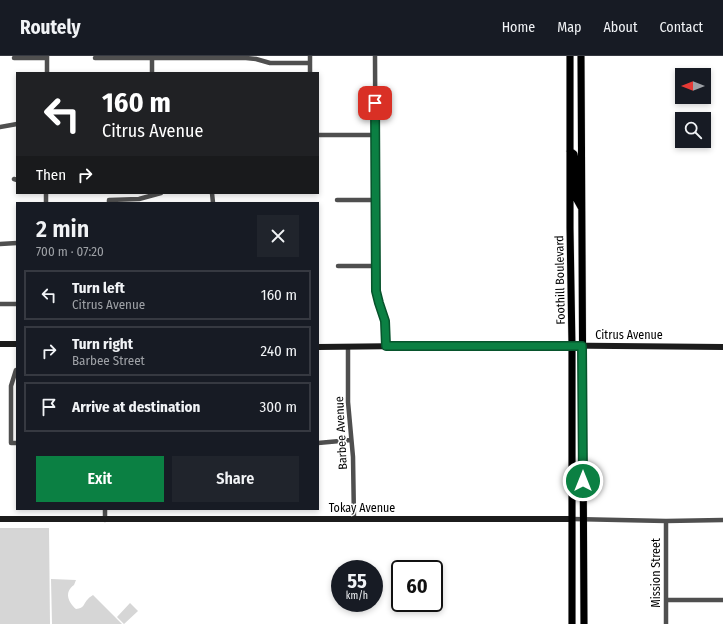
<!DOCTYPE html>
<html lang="en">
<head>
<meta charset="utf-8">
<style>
  :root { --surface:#171b24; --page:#20242c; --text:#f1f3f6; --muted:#9ea1a6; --line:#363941; --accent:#0b8043 }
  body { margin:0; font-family:"Fira Sans Condensed",sans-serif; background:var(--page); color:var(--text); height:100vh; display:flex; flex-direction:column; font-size:15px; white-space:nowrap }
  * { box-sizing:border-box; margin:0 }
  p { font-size:13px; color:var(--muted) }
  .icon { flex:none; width:22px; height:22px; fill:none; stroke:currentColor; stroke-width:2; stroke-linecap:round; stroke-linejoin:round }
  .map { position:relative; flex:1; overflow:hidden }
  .drawer { position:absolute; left:16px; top:146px; width:303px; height:308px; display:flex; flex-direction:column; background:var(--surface); border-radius:0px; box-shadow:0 2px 6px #0003 }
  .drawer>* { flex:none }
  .top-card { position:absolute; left:16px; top:16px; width:303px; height:122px; border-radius:0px; box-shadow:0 2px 6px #0003; background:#202124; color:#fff; overflow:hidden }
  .needle { width:26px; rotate:270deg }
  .tools { position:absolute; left:675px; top:12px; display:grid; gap:8px }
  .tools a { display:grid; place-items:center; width:36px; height:36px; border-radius:0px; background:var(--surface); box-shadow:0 2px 6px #0003; font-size:20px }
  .speed { position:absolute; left:331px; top:504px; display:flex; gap:8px; font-size:20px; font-weight:700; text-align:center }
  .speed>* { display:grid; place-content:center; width:52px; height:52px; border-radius:50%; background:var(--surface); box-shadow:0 2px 6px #0003; line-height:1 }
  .speed small { font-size:10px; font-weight:400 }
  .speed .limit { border:2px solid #111; border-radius:6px; background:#fff; color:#111 }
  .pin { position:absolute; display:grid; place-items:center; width:34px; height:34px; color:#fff; margin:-17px; border-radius:8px; box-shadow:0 2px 6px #0006 }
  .me { position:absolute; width:44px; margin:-22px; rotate:0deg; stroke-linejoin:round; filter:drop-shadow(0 0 3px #0008) }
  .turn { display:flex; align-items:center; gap:14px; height:84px; padding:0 20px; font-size:18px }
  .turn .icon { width:52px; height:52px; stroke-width:2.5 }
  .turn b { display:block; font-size:28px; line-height:34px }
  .then { display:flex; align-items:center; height:38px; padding:0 20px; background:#0003; gap:8px; font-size:15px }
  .round { display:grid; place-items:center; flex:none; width:42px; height:42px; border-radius:0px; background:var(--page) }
  .overview { display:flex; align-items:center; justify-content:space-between; height:68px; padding:0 20px }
  h1 { font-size:24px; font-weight:600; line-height:30px }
  .primary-button { display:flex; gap:8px; margin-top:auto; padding:8px 20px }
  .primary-button a { flex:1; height:46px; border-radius:0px; background:var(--accent); color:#fff; font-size:16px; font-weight:600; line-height:46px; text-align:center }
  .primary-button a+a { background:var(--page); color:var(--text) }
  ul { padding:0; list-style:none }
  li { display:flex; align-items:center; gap:12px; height:50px; margin:0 8px 6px; padding:0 12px; border:2px solid var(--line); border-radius:0px }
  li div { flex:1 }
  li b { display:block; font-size:15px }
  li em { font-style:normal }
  header { display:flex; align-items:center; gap:24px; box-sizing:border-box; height:56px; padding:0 20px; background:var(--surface); border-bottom:1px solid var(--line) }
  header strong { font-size:19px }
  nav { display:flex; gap:22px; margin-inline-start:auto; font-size:14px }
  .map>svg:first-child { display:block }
  .green { fill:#d6d6d6 }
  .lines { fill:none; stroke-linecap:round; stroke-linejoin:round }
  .primary-casing { stroke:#dbdbdb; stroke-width:8 }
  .street { stroke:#4f4f4f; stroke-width:4.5 }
  .secondary { stroke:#1c1c1c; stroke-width:6 }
  .primary { stroke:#000; stroke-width:7 }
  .route-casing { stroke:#07532c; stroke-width:10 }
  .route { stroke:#0b8043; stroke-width:7 }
  .labels { text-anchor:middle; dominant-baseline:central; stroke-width:3; stroke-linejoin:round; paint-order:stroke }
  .street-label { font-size:12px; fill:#000; stroke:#fff }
</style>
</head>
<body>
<header>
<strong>Routely</strong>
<nav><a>Home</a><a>Map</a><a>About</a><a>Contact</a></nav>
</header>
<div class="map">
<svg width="723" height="568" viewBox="0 0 723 568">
  <rect width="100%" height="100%" fill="#fff"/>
  <path class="green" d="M0 472H49L50 568H0Z
    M51 523 76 524 74 529C64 536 68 546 76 553 85 552 83 548 88 543 89 541 92 540 93 539L122 568H52Z
    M130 547 138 555 124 568 117 561Z"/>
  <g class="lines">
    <defs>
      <path id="primary" d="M570 0V172L572 290V568
        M581 0 584 568
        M570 95 574 98 575 103 576 142 581 151"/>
    </defs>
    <use href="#primary" class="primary-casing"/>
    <path class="street" d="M47 0V17
      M310 0V17
      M375 0 376 235 379 247 385 265 386 290
      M14 2H47
      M95 2H246L256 3 270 7H310
      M152 2V17
      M0 71 17 68
      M318 79H375
      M14 123 17 124
      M212 137 213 147
      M337 144H376
      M46 147V137
      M109 147V144L139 143 161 137
      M0 188 17 187
      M338 210H375
      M0 248H17
      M348 291V346L353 401 354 463
      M16 314 11 330V387H17
      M318 387 351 384
      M572 463 666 465 723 464
      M105 464V453
      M666 465V568
      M666 544H723"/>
    <path class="secondary" d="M0 288H17
      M318 291 494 289 723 291
      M0 463H572"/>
    <use href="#primary" class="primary"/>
  </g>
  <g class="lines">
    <defs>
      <path id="route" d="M375 47 376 235 379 247 385 265 386 290H582L583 425"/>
    </defs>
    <use href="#route" class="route-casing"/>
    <use href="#route" class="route"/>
  </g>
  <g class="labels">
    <g class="street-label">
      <text transform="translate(560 224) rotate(-91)">Foothill Boulevard</text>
      <text x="629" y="279">Citrus Avenue</text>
      <text transform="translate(341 377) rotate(-93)">Barbee Avenue</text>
      <text x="362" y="452">Tokay Avenue</text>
      <text transform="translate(656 517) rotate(-90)">Mission Street</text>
    </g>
  </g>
</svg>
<div class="tools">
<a><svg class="needle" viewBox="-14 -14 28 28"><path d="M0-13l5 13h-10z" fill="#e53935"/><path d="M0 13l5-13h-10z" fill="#9ea1a6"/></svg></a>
<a><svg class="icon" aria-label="search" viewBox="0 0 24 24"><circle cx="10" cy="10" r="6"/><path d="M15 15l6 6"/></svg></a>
</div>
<div class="speed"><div>55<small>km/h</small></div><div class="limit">60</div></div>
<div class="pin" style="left:375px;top:47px;background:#d93025"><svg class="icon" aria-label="arrive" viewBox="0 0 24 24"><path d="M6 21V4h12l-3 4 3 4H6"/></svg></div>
<svg class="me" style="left:583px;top:425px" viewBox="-20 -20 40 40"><circle r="17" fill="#0b8043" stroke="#fff" stroke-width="3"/><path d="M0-11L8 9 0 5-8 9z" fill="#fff"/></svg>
<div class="top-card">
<div class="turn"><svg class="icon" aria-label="left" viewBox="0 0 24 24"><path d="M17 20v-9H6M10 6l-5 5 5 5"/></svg><div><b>160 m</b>Citrus Avenue</div></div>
<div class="then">Then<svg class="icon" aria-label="right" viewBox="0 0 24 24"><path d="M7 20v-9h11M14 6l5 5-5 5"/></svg></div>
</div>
<section class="drawer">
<div class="overview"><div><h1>2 min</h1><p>700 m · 07:20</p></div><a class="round"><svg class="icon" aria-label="close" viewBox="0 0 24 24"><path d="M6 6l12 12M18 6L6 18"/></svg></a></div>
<ul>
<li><svg class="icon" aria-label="left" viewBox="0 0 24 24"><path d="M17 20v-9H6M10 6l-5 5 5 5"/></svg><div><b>Turn left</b><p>Citrus Avenue</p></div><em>160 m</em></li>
<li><svg class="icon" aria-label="right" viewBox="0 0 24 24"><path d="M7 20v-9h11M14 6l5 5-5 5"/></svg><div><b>Turn right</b><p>Barbee Street</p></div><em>240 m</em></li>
<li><svg class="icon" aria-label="arrive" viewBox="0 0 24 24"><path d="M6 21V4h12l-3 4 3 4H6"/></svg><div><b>Arrive at destination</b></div><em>300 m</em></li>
</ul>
<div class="primary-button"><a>Exit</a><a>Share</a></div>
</section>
</div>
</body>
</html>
